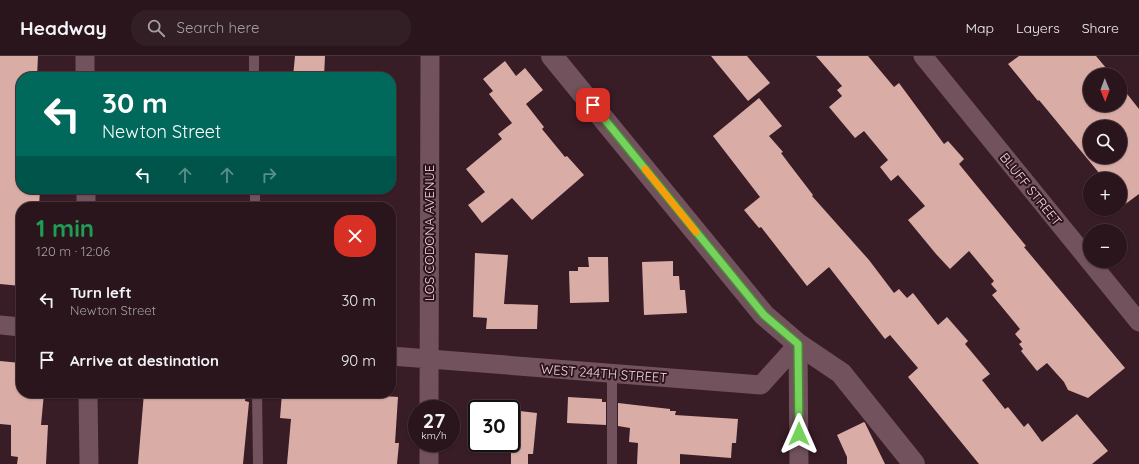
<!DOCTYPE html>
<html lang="en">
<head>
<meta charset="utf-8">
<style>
  :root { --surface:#2a151c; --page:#321e25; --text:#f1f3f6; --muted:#a59fa3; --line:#46343b }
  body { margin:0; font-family:Quicksand,sans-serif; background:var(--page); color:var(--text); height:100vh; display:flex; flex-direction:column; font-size:15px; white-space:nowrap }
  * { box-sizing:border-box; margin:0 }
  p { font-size:13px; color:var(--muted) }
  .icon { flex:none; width:22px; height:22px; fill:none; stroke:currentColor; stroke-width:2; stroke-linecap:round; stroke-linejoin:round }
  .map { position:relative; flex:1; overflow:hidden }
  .sheet { position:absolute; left:16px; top:146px; width:380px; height:196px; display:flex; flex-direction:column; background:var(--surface); border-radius:16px; box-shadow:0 1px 3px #0004,0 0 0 1px var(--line) }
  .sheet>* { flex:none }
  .hud { position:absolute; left:16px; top:16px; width:380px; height:122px; border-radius:16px; box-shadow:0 1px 3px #0004,0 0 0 1px var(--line); background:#00695c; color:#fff; overflow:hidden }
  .needle { width:26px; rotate:179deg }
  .controls { position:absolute; left:1083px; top:12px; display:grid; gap:8px }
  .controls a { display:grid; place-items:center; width:44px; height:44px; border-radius:50%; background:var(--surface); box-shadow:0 1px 3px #0004,0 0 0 1px var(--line); font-size:20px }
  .speed { position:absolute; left:408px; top:344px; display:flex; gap:8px; font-size:20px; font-weight:700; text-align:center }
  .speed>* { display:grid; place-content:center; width:52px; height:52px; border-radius:50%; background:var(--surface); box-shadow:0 1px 3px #0004,0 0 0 1px var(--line); line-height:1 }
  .speed small { font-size:10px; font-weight:400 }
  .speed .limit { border:2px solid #111; border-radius:6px; background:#fff; color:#111 }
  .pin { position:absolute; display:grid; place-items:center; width:34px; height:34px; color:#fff; margin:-17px; border-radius:8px; box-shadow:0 2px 6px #0006 }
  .me { position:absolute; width:44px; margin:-22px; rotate:0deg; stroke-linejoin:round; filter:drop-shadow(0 0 3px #0008) }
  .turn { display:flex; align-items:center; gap:14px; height:84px; padding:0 20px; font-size:18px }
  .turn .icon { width:52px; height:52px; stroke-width:2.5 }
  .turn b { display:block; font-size:28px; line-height:34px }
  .lanes { display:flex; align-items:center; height:38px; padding:0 20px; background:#0003; justify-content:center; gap:20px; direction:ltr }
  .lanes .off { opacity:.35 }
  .round { display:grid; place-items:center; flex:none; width:42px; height:42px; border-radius:16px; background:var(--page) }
  .overview { display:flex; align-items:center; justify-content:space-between; height:68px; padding:0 20px }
  h1 { font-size:24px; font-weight:700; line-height:30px; color:#1e9e55 }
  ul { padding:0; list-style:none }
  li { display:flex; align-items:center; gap:12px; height:60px; padding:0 20px }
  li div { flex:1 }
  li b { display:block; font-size:15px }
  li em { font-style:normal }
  header { display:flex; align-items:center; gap:24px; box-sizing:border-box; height:56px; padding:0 20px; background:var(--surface); border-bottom:1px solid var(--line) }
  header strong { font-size:19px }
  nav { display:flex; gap:22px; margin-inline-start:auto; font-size:14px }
  .search { width:280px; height:36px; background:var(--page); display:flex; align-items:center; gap:10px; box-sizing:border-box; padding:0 14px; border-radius:16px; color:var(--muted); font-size:15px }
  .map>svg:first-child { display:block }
  .building { fill:#d9aca6; fill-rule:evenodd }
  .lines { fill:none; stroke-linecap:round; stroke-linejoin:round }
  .service { stroke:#72525c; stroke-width:10 }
  .minor { stroke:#72525c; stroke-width:19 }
  .tertiary { stroke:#72525c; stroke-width:22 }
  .route-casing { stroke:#4c883b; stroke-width:10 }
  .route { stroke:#75d25b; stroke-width:7 }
  .slow { stroke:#f59e0b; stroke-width:7 }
  .labels { text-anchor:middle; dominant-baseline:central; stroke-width:4; stroke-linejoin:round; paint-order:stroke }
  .street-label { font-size:13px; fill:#edd9df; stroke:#2e131d }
</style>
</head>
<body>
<header>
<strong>Headway</strong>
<div class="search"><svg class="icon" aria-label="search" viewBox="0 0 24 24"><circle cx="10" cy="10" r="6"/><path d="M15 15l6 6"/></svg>Search here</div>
<nav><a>Map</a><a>Layers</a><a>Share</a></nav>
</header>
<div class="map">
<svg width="1139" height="408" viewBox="0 0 1139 408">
  <rect width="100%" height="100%" fill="#381c26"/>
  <path class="building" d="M0 0H38L37 21H21V133H40L39 151H21V230L0 228Z
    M295 0H325L324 21H293Z
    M711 0H747L770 27 748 45Z
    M816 0H868L894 31 899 27 944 88 948 85 964 103 959 108 1026 190 1024 191 1125 312 1088 342 1068 334 1064 326 1047 307 1037 315 1021 295 1023 293 1019 288 1022 286 1015 278 1020 273 992 239 997 235 991 228 994 225 969 195 950 213 936 198 908 164 925 150 898 119 891 125 880 111 888 104 864 75 855 82 829 51 842 40 837 34 842 30Z
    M1019 0H1096L1112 19H1090V49H1120V29L1139 53V138L1120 152V123H1104L1039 44 1038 45 1008 8ZM1090 71H1120V101H1090Z
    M505 5 516 20 525 12 543 34 526 48 544 71 542 73 565 101 567 100 584 119 532 164 512 142 482 167 468 149 485 136 466 113 502 83 498 78 512 67 489 38 493 35 483 23Z
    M759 42 782 70 769 80 783 96 781 97 790 109 813 139 812 140 869 204 894 237 899 233 907 242 913 237 938 269 947 261 968 285 965 288 990 318 982 324 1005 353 1008 351 1024 371 1028 367 1042 386 1077 358 1108 395 1092 408H979L908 321 918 312 890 279 885 283 829 211 807 230 761 171 759 172 744 154 760 141 713 80Z
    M475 197 508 199 504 248 538 249 537 273H486L487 262 473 261Z
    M588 201H608L609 246 570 247 569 215H578V211H589Z
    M673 205V220H679L680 234H685L687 257 644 259 642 206Z
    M0 305 21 307V337H44L41 369H48L46 408H17L18 401 11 400V369L0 368Z
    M144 337H246L245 345 249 346 243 408H138Z
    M282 337H343L398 341 395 387H399L397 408H287L291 363 280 362Z
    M568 341 602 343V346H606V369L567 367Z
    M618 347 670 353V355H676L675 359 738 363 736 387H732L731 402 680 398V408H637L638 387 629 386 630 372 618 370Z
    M511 354 537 357 533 398H528V408H511Z
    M864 366 865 367 885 408H847V401L837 379Z"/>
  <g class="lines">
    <path class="service" d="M254 0V21
      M255 133V151
      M612 318V408
      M257 337 258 408"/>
    <path class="minor" d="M85 0V21
      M923 0 1139 266
      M86 133V151
      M0 269 21 271
      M798 288 799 408
      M391 300 761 329 798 288
      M88 337 89 408
      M429 353 430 0
      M429 387V408"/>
    <path class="tertiary" d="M552 0 764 259 798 288 841 317 914 408"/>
  </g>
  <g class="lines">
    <defs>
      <path id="route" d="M593 49 764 259 798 288 799 378"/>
    </defs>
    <use href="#route" class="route-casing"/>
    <use href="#route" class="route"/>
    <path class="slow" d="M645 113 696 176"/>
  </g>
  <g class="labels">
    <g class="street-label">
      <text transform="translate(1031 133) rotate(51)">BLUFF STREET</text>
      <text transform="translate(429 177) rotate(-90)">LOS CODONA AVENUE</text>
      <text transform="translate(604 317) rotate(4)">WEST 244TH STREET</text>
    </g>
  </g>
</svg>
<div class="controls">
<a><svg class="needle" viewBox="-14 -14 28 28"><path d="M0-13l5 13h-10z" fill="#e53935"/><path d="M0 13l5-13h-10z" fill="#a59fa3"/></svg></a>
<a><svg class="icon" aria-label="search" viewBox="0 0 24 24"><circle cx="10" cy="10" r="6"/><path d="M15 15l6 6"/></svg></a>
<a>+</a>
<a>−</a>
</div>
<div class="speed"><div>27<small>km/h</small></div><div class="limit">30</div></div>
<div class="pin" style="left:593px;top:49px;background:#d93025"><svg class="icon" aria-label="arrive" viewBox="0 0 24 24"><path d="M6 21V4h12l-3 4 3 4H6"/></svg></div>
<svg class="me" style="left:799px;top:378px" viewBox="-20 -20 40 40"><path d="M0-17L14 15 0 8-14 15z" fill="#75d25b" stroke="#fff" stroke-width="4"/></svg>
<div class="hud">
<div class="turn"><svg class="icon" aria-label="left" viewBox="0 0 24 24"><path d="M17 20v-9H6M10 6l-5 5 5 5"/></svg><div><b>30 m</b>Newton Street</div></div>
<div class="lanes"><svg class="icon" aria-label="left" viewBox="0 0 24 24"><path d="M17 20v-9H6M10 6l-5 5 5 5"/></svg><svg class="icon off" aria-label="ahead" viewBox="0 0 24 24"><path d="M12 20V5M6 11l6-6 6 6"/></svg><svg class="icon off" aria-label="ahead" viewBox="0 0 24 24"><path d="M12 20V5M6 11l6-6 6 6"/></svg><svg class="icon off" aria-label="right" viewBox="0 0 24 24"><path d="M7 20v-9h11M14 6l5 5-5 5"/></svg></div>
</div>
<section class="sheet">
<div class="overview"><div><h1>1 min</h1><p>120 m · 12:06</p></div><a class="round" style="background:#d93025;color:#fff"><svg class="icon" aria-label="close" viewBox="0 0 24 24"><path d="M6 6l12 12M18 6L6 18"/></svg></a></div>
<ul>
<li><svg class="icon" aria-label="left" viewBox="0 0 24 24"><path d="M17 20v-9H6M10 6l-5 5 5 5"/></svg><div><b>Turn left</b><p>Newton Street</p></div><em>30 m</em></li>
<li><svg class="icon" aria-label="arrive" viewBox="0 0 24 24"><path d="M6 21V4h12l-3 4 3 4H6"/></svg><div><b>Arrive at destination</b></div><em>90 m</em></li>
</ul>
</section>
</div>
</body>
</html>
